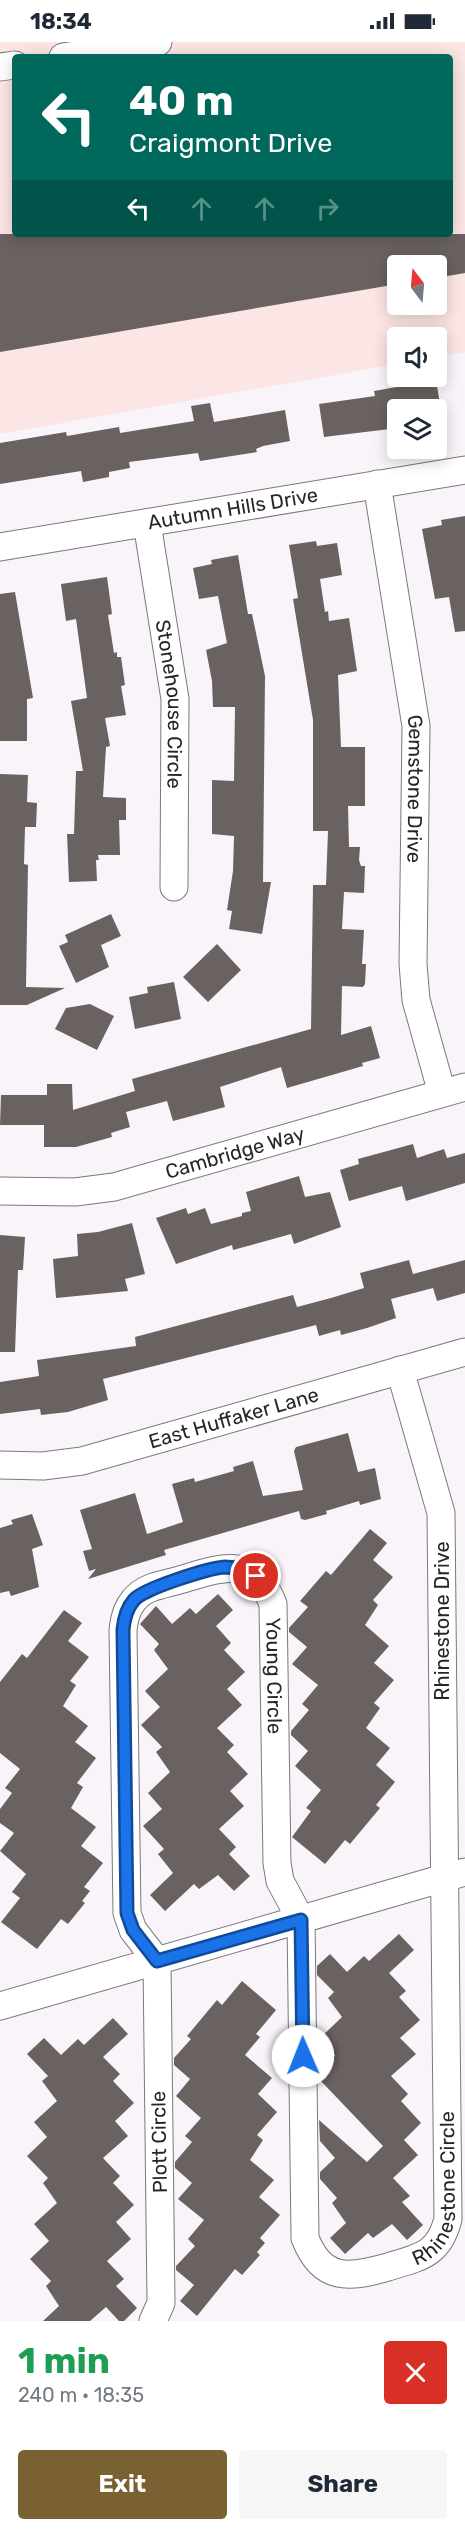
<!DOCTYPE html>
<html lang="en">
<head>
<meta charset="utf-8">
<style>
  :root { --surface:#fff; --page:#f6f6f7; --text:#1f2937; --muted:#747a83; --accent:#796132 }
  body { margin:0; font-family:Rubik,sans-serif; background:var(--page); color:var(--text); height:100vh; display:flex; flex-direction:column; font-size:22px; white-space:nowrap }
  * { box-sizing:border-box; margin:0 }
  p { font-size:20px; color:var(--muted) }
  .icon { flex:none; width:33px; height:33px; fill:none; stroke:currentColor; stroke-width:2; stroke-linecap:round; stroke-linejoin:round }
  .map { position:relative; height:2279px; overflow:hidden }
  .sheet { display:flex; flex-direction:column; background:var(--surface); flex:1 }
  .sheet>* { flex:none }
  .guide { position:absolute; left:12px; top:12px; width:441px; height:183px; border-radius:6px; box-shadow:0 3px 15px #0003; background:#00695c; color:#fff; overflow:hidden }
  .needle { width:39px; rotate:344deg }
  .fabs { position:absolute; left:387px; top:213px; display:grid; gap:12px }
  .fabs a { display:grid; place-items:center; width:60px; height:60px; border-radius:6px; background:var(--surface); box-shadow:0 3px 15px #0003; font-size:30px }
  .pin { position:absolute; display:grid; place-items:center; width:51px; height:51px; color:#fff; margin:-26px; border:3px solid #fff; border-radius:50%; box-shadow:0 2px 6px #0007 }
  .me { position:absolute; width:66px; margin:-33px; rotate:359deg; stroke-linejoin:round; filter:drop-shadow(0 0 4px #0008) }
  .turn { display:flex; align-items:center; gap:21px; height:126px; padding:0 18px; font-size:27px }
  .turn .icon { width:78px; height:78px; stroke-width:2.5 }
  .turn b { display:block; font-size:42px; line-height:51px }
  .lanes { display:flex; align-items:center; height:57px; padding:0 18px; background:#0003; justify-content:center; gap:30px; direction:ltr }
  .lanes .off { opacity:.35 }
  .round { display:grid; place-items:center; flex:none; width:63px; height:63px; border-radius:6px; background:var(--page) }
  .summary { display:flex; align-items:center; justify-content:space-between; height:102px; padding:0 18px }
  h1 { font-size:36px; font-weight:700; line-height:45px; color:#1e9e55 }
  .button { display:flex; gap:12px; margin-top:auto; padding:12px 18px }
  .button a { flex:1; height:69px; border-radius:6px; background:var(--accent); color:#fff; font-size:24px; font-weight:700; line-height:69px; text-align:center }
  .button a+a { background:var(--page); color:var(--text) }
  .status { display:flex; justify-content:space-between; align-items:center; height:42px; padding:0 30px; background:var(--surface); direction:ltr }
  .status svg { height:16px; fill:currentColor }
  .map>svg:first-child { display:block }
  .industrial { fill:#fce6e5; fill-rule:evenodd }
  .building { fill:#696260 }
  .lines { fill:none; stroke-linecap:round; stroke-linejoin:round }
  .minor-casing { stroke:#7c777b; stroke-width:29 }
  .minor { stroke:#fff; stroke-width:27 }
  .route-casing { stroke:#114b97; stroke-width:15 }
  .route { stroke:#1a73e8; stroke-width:10 }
  .labels { text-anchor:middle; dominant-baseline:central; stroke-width:6; stroke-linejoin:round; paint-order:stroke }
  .street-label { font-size:20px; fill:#272527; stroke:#fff }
</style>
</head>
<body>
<div class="status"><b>18:34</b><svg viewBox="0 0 49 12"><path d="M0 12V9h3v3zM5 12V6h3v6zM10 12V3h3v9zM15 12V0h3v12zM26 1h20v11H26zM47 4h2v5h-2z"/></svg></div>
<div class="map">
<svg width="465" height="2279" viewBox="0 0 465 2279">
  <rect width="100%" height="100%" fill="#f9f4f9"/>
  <path class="industrial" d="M0 0H465V310L437 315 436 296H398L397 322 0 392ZM15 15H450V192H15ZM398 224H436V262H398Z"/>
  <path class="building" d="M0 192H465V231L436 236V224H398V242L0 310Z
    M436 338 441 368H398V386L324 395 319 362 375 354 374 349Z
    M210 361 214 380 285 368 290 399 263 404 256 407 257 410 200 419 198 411 129 420 130 426 109 430V435L83 440 81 429 0 442V401L66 390 67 394 119 385 120 391 194 379 191 364Z
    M465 474V589L455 590 449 555 435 557 422 487 442 483 441 478Z
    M316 499 317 504 337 501 342 533 320 537 325 570 328 569 329 579 349 576 357 629 338 633 341 705H365V764H348L349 805H360L359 818 361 824H365L364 851 344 850 342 887 364 888 362 922H366L365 942 363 945 342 944 341 993 371 984 380 1016 362 1021 363 1024 287 1046 281 1025 220 1045 225 1065 173 1079 167 1059 126 1070 130 1085 111 1091 112 1095 76 1105H44V1083H0L1 1053H47V1042H72L73 1068 135 1049 132 1037 311 987 313 843H326L328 789H313V678L293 557 298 556 289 503Z
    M238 513 248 572H252L265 634 263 840H271L262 892 229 887 232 869 227 868 233 829 234 794 212 792V738L234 739 235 665H213L212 639 206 608 227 601 218 554 199 557 193 526 212 522 211 518Z
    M107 535 112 572 108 573 114 611 117 610V615H121L125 643 121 644 126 673 105 676 110 704 106 705 103 755 126 756V778H119L120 813H98L99 818H96L97 839 69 840 67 792H74L76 729H83L71 659 87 656 76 577 66 579 61 542Z
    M15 550 33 656 27 657V699H0V552Z
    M0 732 28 733 27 760 37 761 36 785H25L24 822 28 823 26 945 65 946 27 963H0Z
    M111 872 121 894 101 903 109 925 76 941 59 904 68 900 65 893Z
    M217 902 241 928 208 960 183 935Z
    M174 940 181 977 135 987 129 955 148 951 147 945Z
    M90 962 114 974 97 1008 55 987 66 966Z
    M413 1102 417 1116 444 1107 447 1116 465 1111V1141L406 1159 402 1144 349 1159 340 1128 359 1122 358 1117Z
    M299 1134 305 1155 330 1150 341 1185 294 1202 291 1192 233 1208 232 1203 176 1222 156 1176 186 1166 188 1172 205 1166 211 1182 242 1174V1171L251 1169 246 1150Z
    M132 1181 145 1232 125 1237 128 1249 56 1256 53 1217 78 1214 77 1192 98 1190Z
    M0 1193 25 1195 23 1228H18L15 1310H0Z
    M409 1218 413 1232 465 1218V1251L437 1259 433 1246 391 1257 396 1276 367 1286 341 1293 340 1288 319 1294 316 1283 103 1337 108 1358 68 1370 41 1373 40 1367 0 1372V1340L39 1334 37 1318 136 1304 135 1295 293 1253 297 1265 331 1256 364 1246 360 1231Z
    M348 1391 358 1430 375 1426 381 1457 360 1463 359 1459 326 1469 327 1472 305 1478 301 1477 299 1469 164 1508 166 1513 88 1537 96 1527 89 1529 83 1509 92 1507 80 1468 135 1451 147 1492 183 1480 172 1442 194 1436 195 1440 234 1429 233 1425 253 1419 263 1454 303 1448 294 1409 296 1405Z
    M32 1472 43 1503 32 1507 39 1545 11 1554 9 1549 0 1551V1486L13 1482 11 1478Z
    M370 1487 387 1501 373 1518 393 1535 373 1558 378 1563 365 1583 389 1604 374 1621 394 1638 374 1661 380 1666 366 1686 390 1706 376 1723 395 1740 376 1763 380 1766 350 1802 345 1798 325 1822 292 1795 311 1769 306 1766 321 1748 295 1724 308 1709 291 1693V1689L309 1668 302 1662 318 1643 292 1622 307 1605 289 1590V1586L308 1565 300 1559 326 1529 331 1533Z
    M218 1552 233 1568 216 1584 231 1601 224 1608 245 1630 227 1647 242 1663 217 1686 234 1703 227 1710 248 1732 230 1749 244 1764 219 1787 236 1805 229 1812 250 1834 234 1849 218 1833 199 1847 194 1842 165 1869 150 1853 173 1831 158 1812 164 1807 143 1784 162 1767 148 1751 170 1730 156 1710 162 1705 141 1683 160 1665 145 1649 168 1627 154 1608 159 1602 140 1582 156 1564 172 1582 190 1566 196 1572Z
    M64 1568 82 1581 68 1599 89 1615 70 1639 76 1643 63 1664 88 1684 75 1700 96 1716 77 1741 83 1745 71 1766 96 1785 81 1804 103 1821 84 1845 90 1849 82 1859 85 1861 68 1882 61 1877 37 1907 1 1880 20 1856 12 1850 26 1832 0 1809 14 1791 0 1781V1767L12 1751 5 1746 20 1727 0 1711V1640L22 1612 27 1616Z
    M399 1892 414 1908 389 1931 406 1949 399 1955 420 1978 400 1996 416 2012 391 2034 408 2052 401 2059 421 2081 404 2098 418 2113 393 2136 410 2154 402 2160 423 2183 407 2198 392 2182 373 2196 368 2191 345 2212 330 2196 346 2181 332 2161 337 2156 320 2137V2130L335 2116 320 2099 319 2078 367 2120 383 2104 319 2037V2028L335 2013 319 1997 342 1975 328 1956 334 1950 317 1933V1924L330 1912 347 1930 364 1914 369 1919Z
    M242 1939 276 1968 256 1992 260 1995 245 2013 272 2036 258 2052 277 2070 257 2093 263 2098 250 2118 274 2138 259 2155 280 2173 260 2196 265 2201 257 2210 260 2213 242 2233 235 2227 197 2274 180 2259 194 2243 176 2228V2224L195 2204 188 2197 204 2178 178 2157 192 2141 175 2126V2120L192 2100 185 2094 201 2076 176 2054 190 2037 174 2023V2016L191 1997 187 1994 217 1958 222 1963Z
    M113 1976 128 1992 103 2015 120 2032 113 2039 134 2061 115 2079 128 2094 103 2116 120 2134 113 2141 134 2163 116 2180 131 2197 107 2219 124 2237 116 2244 137 2266 124 2279H119L106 2265 90 2279H43L59 2264 46 2244 51 2239 30 2217 49 2199 34 2182 57 2161 43 2141 48 2136 27 2114 47 2095 34 2080 57 2059 42 2039 48 2034 27 2012 44 1996 61 2013 78 1997 84 2003Z"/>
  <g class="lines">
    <defs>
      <g id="minor">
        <path d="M63 15 158 0"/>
        <path d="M0 25 15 23"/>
        <path id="s1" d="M377 442 416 684 413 922 416 958 442 1051"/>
        <path id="s2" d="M147 481 175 657 174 845"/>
        <path id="s3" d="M0 505 465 428"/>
        <path id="s4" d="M0 1149 75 1150 114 1145 465 1045"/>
        <path id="s5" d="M0 1423 43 1424 82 1419 465 1310"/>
        <path d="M0 1964 465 1830"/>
        <path id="s6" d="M153 2279 161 2261 157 1919 133 1888 127 1871 123 1588C124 1577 126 1567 134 1558 144 1545 161 1543 176 1539 218 1527 253 1510 273 1562L277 1821 280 1839 301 1878 305 2196C322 2240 349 2236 388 2225 420 2215 439 2213 448 2177L441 1471 400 1328"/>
      </g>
    </defs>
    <use href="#minor" class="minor-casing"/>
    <use href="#minor" class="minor"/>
  </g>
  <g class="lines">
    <defs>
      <path id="route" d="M256 1534C246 1529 237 1525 225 1525 209 1526 142 1547 134 1558 126 1567 124 1577 123 1588L127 1871 133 1888 157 1919 301 1878 303 2014"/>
    </defs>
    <use href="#route" class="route-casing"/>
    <use href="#route" class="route"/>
  </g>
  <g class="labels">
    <g class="street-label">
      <text stroke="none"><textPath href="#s3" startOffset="236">Autumn Hills Drive</textPath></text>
      <text stroke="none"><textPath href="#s2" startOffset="183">Stonehouse Circle</textPath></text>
      <text stroke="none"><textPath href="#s1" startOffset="308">Gemstone Drive</textPath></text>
      <text stroke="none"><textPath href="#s4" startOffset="240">Cambridge Way</textPath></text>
      <text stroke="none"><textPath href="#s5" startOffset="240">East Huffaker Lane</textPath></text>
      <text transform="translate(442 1579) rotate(-90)">Rhinestone Drive</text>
      <text stroke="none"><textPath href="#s6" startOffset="969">Young Circle</textPath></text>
      <text transform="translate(159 2100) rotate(-91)">Plott Circle</text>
      <text stroke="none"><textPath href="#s6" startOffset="1746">Rhinestone Circle</textPath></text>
    </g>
  </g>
</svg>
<div class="fabs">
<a><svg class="needle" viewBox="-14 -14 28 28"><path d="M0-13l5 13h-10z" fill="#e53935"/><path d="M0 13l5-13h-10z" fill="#747a83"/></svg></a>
<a><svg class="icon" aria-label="sound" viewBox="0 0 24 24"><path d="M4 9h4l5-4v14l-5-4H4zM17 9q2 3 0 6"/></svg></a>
<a><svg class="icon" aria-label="layers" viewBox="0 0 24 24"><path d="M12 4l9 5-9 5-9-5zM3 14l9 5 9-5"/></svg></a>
</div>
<div class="pin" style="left:256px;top:1534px;background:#d93025"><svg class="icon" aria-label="arrive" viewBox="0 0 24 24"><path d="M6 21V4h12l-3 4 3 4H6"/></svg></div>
<svg class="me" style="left:303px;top:2014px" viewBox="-20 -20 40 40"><circle r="19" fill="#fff"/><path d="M0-13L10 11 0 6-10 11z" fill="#1a73e8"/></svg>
<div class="guide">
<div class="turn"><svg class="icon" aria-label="left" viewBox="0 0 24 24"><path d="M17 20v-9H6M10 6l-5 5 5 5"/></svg><div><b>40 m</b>Craigmont Drive</div></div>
<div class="lanes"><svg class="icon" aria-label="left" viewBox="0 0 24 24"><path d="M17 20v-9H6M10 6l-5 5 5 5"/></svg><svg class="icon off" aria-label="ahead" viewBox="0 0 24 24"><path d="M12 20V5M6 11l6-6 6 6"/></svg><svg class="icon off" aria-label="ahead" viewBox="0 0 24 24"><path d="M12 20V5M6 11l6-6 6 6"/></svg><svg class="icon off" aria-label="right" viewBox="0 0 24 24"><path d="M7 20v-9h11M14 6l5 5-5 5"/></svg></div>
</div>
</div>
<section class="sheet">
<div class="summary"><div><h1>1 min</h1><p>240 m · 18:35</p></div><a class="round" style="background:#d93025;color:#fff"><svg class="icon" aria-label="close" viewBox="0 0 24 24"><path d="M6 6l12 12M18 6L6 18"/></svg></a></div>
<div class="button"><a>Exit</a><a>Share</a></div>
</section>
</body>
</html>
